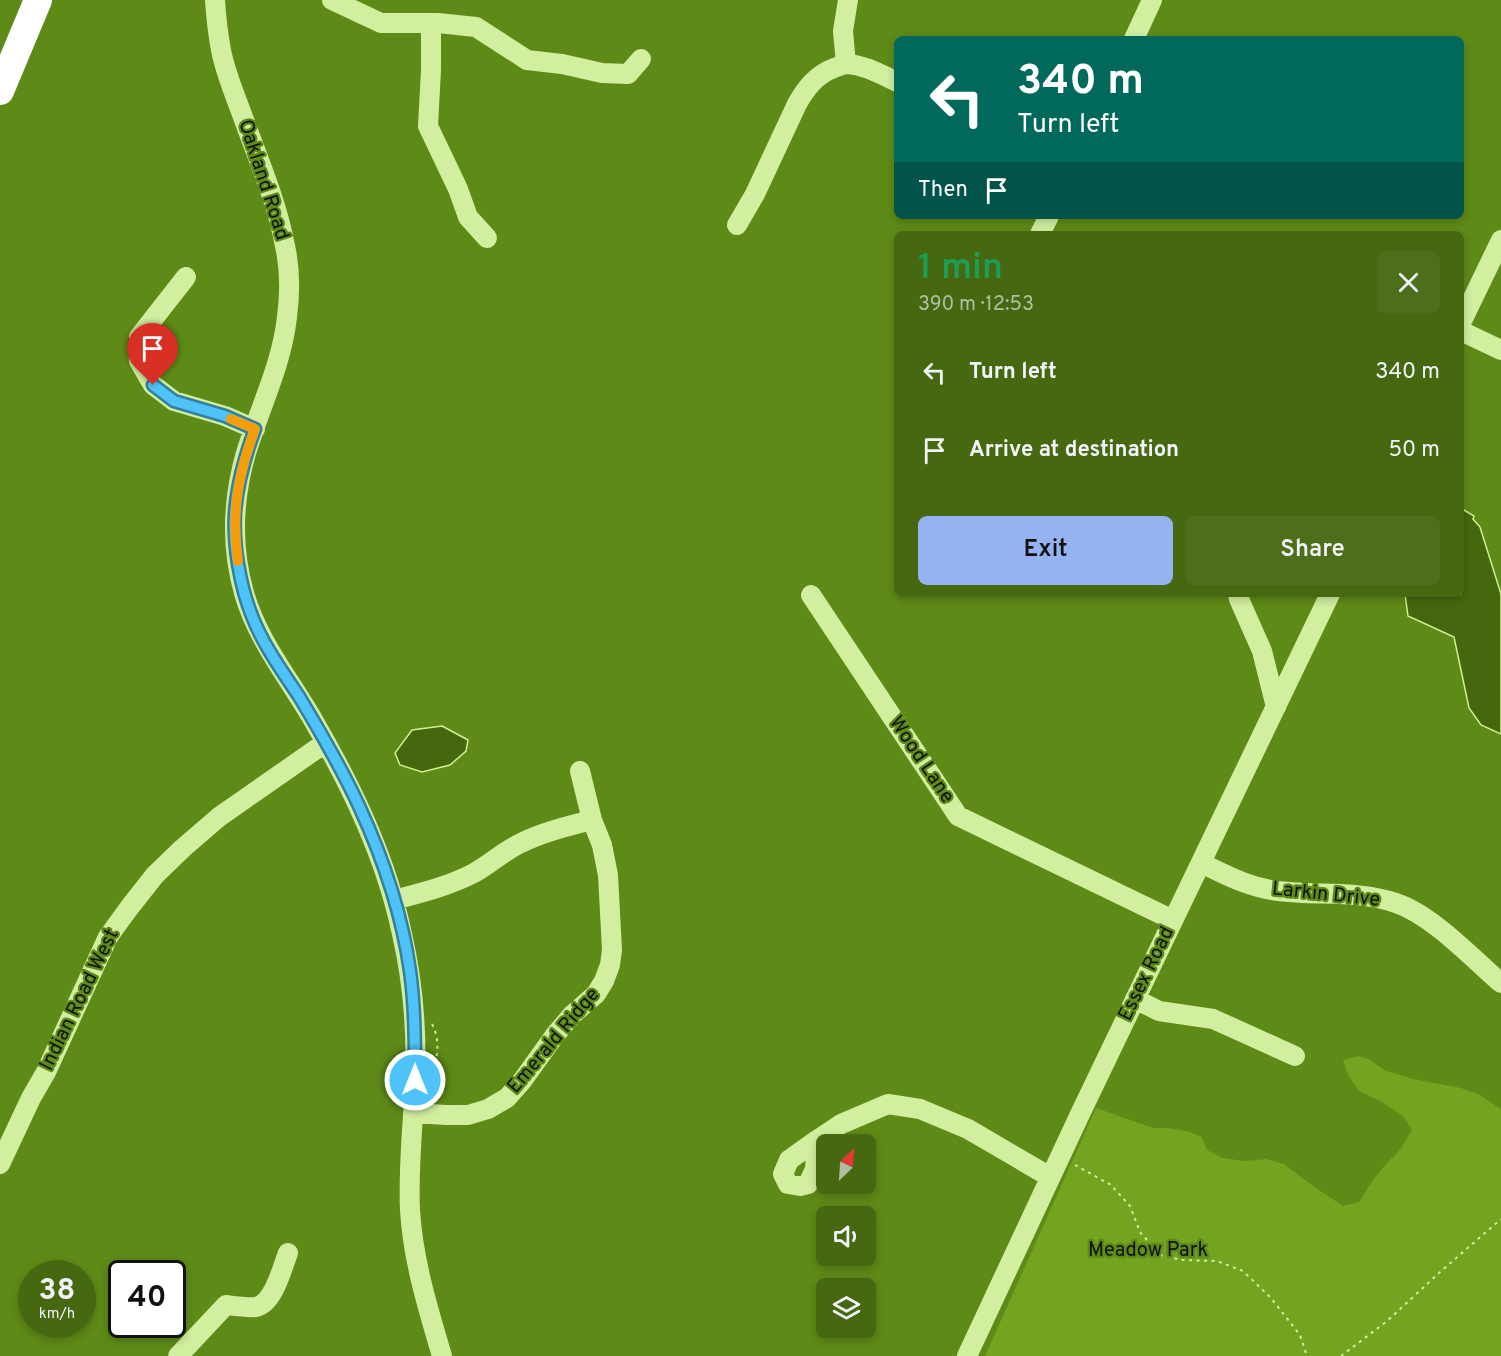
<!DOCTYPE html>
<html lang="en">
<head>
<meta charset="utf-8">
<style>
  :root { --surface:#466811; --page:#4d6e1a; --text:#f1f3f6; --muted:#b0be9f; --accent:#95b2f1 }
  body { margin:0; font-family:Overpass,sans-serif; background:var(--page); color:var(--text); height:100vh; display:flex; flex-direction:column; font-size:22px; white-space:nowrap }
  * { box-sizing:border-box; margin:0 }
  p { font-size:20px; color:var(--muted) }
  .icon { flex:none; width:33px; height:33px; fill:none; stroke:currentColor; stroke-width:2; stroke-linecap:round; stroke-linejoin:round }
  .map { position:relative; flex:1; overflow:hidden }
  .sheet { position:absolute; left:894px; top:231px; width:570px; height:366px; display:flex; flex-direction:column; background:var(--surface); border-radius:9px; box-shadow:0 3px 9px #0003 }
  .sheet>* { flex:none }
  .banner { position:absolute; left:894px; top:36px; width:570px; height:183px; border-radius:9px; box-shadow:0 3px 9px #0003; background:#00695c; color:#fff; overflow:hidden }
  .needle { width:39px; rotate:25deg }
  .fabs { position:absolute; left:816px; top:1134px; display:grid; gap:12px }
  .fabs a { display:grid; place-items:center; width:60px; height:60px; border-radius:9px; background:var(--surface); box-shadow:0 3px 9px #0003; font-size:30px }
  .speed { position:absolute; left:18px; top:1260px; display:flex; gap:12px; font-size:30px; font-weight:700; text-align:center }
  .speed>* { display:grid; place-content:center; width:78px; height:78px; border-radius:50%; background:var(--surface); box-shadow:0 3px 9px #0003; line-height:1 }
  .speed small { font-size:15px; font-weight:400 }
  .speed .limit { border:3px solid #111; border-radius:9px; background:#fff; color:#111 }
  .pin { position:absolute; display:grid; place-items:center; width:51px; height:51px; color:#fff; margin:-62px -26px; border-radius:50% 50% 50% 0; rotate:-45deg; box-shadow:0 0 6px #0007 }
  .pin .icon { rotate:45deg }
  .me { position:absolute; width:66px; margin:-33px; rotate:0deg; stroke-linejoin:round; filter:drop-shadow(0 0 4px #0008) }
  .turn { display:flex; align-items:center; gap:21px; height:126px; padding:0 24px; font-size:27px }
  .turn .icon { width:78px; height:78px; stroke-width:2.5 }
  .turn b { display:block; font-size:42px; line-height:51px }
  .then { display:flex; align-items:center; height:57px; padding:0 24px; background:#0003; gap:12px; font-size:22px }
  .round { display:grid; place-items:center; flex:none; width:63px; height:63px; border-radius:9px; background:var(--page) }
  .headline { display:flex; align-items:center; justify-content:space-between; height:102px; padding:0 24px }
  h1 { font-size:36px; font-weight:600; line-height:45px; color:#1e9e55 }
  .action { display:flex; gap:12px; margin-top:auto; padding:12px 24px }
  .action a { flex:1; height:69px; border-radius:9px; background:var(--accent); color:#111; font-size:24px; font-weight:600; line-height:69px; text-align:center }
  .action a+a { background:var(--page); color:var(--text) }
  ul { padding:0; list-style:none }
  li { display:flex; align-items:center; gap:18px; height:78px; padding:0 24px }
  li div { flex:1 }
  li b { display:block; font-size:22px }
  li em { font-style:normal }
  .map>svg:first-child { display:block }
  .green { fill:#73a31f }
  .water { fill:#45670e; stroke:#cff191; stroke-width:1.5 }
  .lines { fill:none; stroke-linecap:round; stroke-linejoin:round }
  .path { stroke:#d2ee9f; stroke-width:2; stroke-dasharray:3 4.5; stroke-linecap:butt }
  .minor { stroke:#d2ee9f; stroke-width:20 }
  .highway { stroke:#fff; stroke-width:28 }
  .route-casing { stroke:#337fa1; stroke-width:15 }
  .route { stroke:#4fc3f7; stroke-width:10 }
  .slow { stroke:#f59e0b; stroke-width:10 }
  .labels { text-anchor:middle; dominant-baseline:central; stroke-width:4.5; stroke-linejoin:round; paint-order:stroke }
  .street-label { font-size:20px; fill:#111; stroke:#5e8a17 }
  .park-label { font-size:20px; fill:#111; stroke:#5e8a17 }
</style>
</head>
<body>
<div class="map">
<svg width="1501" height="1356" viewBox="0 0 1501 1356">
  <rect width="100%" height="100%" fill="#5e8a17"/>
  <path class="green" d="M1358 1056 1369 1059 1384 1070 1413 1079 1461 1088 1480 1095 1501 1109V1356H985L1096 1108 1153 1128H1168L1187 1131 1202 1137 1207 1150 1223 1158 1244 1161 1266 1159 1284 1164 1313 1186 1343 1206 1359 1202 1372 1181 1385 1165 1399 1151 1412 1130 1403 1116 1382 1102 1359 1091 1348 1075 1343 1060Z"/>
  <path class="water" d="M1461 510H1464L1474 516 1473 519 1480 527 1501 594V734L1481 725 1469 708 1454 637 1408 616 1405 594H1461Z
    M442 726 468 740 466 751 450 765 422 772 400 765 395 753 412 730Z"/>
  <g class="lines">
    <path class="path" d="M432 1024C440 1040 438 1054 433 1071
      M1075 1165 1111 1185 1130 1206 1140 1232 1160 1255 1182 1260 1217 1261 1243 1271 1271 1298 1300 1335 1307 1356
      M1341 1356 1386 1322 1439 1273 1501 1219"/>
    <path class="minor" d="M215 0C216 16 218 34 221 50 225 72 235 95 243 117 258 159 277 202 285 246 290 268 290 294 287 317 282 364 260 407 246 453 233 498 231 547 244 593 257 639 288 677 312 718 351 785 386 857 402 934 413 982 417 1033 415 1082 413 1125 408 1167 410 1210 413 1261 428 1308 442 1356
      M332 0 381 23H438L476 27 527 60 562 64 602 73 628 74 641 59
      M431 23V70L428 126 458 189 468 217 487 238
      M1134 39 1152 0
      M846 64 843 31 848 0
      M737 225 755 194 797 104C806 88 816 75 834 68 838 67 843 64 847 64 865 65 882 75 897 82
      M1040 234 1049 216
      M186 277 139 337V361L153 385 174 401 225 416 255 429
      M1461 323 1501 240
      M1461 331 1501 350
      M1238 594 1239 599 1262 651 1276 707
      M811 595 958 816 1173 920
      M580 771 592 820
      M1201 863C1226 875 1250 888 1278 891 1317 896 1358 890 1396 903 1432 915 1472 958 1501 983
      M394 900C421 893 449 886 474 873 490 864 504 851 521 843 543 832 568 826 592 820L602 845 608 875 612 950 610 965 604 981 596 994 572 1015 555 1035 522 1081 507 1098 488 1109 468 1115H446L413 1113
      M1135 999 1159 1011 1213 1019 1295 1056
      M817 1140 789 1160 783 1174 788 1184 800 1186 808 1184 815 1169 817 1140 841 1124 888 1104 920 1109 968 1129 1050 1177
      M0 1164 31 1098 46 1072 108 937 129 908 155 875 183 848 219 817 325 743
      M178 1356 226 1305C234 1306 249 1308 256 1307 274 1303 282 1268 288 1253
      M967 1356 1081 1112 1330 594"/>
    <path class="highway" d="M0 91 38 0"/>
  </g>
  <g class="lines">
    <defs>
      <path id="route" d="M153 385 174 401 225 416 255 429C245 456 237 484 235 513 233 545 240 586 252 616 263 645 283 672 300 698 321 733 342 769 359 806 383 858 402 914 410 971 415 1007 415 1044 415 1080"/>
    </defs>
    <use href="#route" class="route-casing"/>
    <use href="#route" class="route"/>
    <path class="slow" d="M231 419 255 429C238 474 231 513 238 561"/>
  </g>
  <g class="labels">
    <g class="street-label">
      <text transform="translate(263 180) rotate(72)">Oakland Road</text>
      <text transform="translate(921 760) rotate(56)">Wood Lane</text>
      <text transform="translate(1326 895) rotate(6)">Larkin Drive</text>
      <text transform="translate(1147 974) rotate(-64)">Essex Road</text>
      <text transform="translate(80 1000) rotate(-64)">Indian Road West</text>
      <text transform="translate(554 1041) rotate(-50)">Emerald Ridge</text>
    </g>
    <g class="park-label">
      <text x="1148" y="1251">Meadow Park</text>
    </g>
  </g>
</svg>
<div class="fabs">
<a><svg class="needle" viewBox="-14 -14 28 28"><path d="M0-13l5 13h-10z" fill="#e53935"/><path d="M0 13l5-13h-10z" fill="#b0be9f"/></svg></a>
<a><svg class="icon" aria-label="sound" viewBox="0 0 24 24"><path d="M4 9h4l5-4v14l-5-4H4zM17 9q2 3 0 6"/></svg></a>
<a><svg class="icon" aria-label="layers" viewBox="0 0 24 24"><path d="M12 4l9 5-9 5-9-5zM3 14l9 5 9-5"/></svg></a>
</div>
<div class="speed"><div>38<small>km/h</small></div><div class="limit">40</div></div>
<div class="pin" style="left:153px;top:385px;background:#d93025"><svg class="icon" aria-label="arrive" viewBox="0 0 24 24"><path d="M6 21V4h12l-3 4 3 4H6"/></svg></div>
<svg class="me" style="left:415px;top:1080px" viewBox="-20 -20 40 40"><circle r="17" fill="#4fc3f7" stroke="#fff" stroke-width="3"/><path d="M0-11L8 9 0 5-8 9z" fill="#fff"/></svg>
<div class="banner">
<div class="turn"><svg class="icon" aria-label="left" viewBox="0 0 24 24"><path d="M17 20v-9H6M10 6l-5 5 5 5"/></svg><div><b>340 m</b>Turn left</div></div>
<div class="then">Then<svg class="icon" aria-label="arrive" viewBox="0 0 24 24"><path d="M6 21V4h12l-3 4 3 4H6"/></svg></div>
</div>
<section class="sheet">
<div class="headline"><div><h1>1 min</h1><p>390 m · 12:53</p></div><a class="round"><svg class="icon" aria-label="close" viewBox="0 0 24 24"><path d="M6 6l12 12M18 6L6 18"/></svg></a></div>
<ul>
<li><svg class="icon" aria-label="left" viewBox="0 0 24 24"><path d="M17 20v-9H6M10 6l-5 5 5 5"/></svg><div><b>Turn left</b></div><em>340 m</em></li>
<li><svg class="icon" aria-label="arrive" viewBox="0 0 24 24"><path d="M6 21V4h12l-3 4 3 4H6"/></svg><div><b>Arrive at destination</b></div><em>50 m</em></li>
</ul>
<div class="action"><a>Exit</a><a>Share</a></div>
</section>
</div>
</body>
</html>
